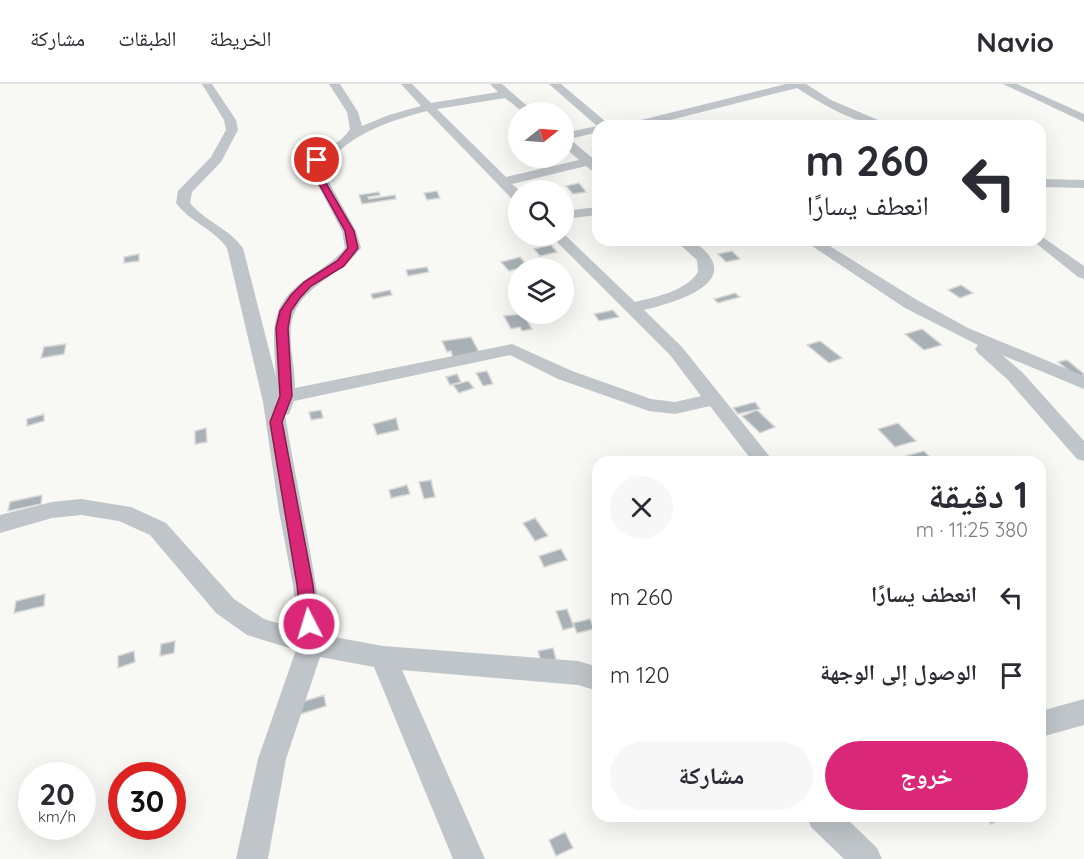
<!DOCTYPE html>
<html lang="ar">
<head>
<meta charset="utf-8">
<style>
  :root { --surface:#fff; --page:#f7f7f7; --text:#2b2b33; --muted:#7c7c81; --line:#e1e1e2; --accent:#db2777 }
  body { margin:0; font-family:Quicksand,"Noto Naskh Arabic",sans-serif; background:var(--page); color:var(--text); direction:rtl; height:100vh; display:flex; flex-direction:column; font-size:22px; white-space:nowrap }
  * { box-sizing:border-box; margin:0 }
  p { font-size:20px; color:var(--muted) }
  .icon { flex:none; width:33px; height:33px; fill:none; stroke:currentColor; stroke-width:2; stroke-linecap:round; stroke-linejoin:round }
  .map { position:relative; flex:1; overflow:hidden; direction:ltr }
  .details { position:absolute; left:592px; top:372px; width:454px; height:366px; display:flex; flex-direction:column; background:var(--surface); border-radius:18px; box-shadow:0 6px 24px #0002; direction:rtl }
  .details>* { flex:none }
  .top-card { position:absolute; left:592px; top:36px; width:454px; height:126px; border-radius:18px; box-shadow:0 6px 24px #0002; direction:rtl; background:#fff; color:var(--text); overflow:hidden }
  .needle { width:39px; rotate:73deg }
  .fabs { position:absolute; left:508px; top:18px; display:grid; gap:12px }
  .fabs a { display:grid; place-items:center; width:66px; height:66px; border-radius:50%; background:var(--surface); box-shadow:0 6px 24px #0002; font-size:30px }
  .speed { position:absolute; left:18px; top:678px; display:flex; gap:12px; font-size:30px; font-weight:700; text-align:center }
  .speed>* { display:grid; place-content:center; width:78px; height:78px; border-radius:50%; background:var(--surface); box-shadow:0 6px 24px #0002; line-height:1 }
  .speed small { font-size:15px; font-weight:400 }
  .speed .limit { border:9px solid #d22; background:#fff; color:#111 }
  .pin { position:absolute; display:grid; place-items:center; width:51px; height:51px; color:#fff; margin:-26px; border:3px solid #fff; border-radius:50%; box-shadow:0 2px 6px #0007 }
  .me { position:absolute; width:66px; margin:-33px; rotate:355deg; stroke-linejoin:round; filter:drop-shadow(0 0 4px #0008) }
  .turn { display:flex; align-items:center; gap:21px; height:126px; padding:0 18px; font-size:27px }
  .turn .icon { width:78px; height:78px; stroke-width:2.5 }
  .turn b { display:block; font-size:42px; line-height:51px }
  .round { display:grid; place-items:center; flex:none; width:63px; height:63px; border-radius:32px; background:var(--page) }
  .head { display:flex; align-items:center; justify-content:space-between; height:102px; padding:0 18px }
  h1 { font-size:36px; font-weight:800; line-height:45px }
  .primary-button { display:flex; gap:12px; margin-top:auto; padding:12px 18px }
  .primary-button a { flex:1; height:69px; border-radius:36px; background:var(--accent); color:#fff; font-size:24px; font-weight:800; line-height:69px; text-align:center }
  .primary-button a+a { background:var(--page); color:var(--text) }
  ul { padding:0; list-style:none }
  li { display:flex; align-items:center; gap:18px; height:78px; padding:0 18px }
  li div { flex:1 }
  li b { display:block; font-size:22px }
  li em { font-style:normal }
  header { display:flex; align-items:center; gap:36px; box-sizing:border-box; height:84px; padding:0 30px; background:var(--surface); border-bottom:2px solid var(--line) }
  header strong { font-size:28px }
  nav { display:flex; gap:33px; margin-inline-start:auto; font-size:21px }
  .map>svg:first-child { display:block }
  .building { fill:#a8b2b6; stroke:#dad9d7; stroke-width:1.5 }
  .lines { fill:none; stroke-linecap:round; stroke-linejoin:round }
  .minor { fill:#bfc5c8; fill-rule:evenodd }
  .route { fill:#db2777; stroke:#8e194d; stroke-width:1.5 }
</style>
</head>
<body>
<header>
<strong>Navio</strong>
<nav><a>الخريطة</a><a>الطبقات</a><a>مشاركة</a></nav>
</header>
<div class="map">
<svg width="1084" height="775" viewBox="0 0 1084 775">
  <rect width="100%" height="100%" fill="#f8f8f5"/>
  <path class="building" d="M579 99 586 108 573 110 566 102Z
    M437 107 440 114 427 116 424 109Z
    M379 108 380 111 368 113 369 115 395 111 396 115 362 120 359 111Z
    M551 161 557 168 540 172 534 165Z
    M732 167 740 175 726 178 718 170Z
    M139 170V177L124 179V173Z
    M520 173 527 182 509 187 501 178Z
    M427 183 429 188 408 192 406 186Z
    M961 201 973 209 960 214 948 206Z
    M390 206 392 211 373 215 371 210Z
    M735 209 740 213 718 219 714 215Z
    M613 226 619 233 599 237 594 230Z
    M523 230 532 245 522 247 520 243 511 245 504 232Z
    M922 245 942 261 924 266 905 250Z
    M471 253 479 268 453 274 451 267 447 268 442 257Z
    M820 257 842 274 829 279 807 261Z
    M66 260 64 270 41 274 44 263Z
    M1067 276 1084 290V291L1072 294 1068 286 1058 278Z
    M487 287 493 300 483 302 476 289Z
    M457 290 461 298 450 301 446 293Z
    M468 297 474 304 459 309 453 301Z
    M755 318 760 325 738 330 733 324Z
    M321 326 323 334 311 336 309 328Z
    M757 326 775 343 760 349 742 332Z
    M44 330V337L27 342V335Z
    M396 334 399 346 377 351 373 340Z
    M898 339 916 357 895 363 878 345Z
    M206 344 207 358 195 360V347Z
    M924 367 935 378H912L906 372Z
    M431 396 435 413 424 415 419 398Z
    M407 401 410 410 391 414 389 406Z
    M42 411 41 420 8 427 10 418Z
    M535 434 548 452 535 457 523 439Z
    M561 465 567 476 544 483 539 472Z
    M45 510 44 522 14 529 16 517Z
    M567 525 574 543 563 546 556 527Z
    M590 535 594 545 577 549 573 539Z
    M175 557 174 569 160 572 161 560Z
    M553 564 556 575 541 578 538 567Z
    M134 567 135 578 118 584V572Z
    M324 611 326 622 298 631 296 620Z
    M985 732H1004L1005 733 991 740Z
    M565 748 573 764 556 772 549 756Z"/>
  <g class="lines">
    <path class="minor" d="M202 0H212L236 36 238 46 221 78 192 108 190 119C205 137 228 144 243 164L276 293C274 252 266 223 305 196 319 186 334 178 345 164L342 147 308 82C318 66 340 62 350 45L347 28 329 0H340L358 28 362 42 389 31 421 22 401 0H412L431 19 498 8 490 0H502L534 28H523L505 14 437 25 506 93 579 76 564 63V49L597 42 549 0H561L611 42H598V48L570 55 591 73 598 71V86H591L586 82 512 100 519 106V118L514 117 427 27C404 33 380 40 360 52 347 59 335 71 322 79L320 82 356 147 361 164C340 193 294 204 291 243 289 263 295 283 295 304L512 260 572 287 651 315 675 318 701 312 670 271 551 152H564V150L635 218C656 213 686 207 698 188L697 176 675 156C689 156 697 158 707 169 737 203 665 221 644 226L682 263 774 378H753L710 322 675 330 649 327 558 295 510 271 294 317 289 330 285 331C297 404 314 477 323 551L383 562 578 577 598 583V607L578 601 402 586 485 775H453L374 583 320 573 286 675 268 775H236L258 675 296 566 247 551 216 529 150 451 119 437 81 431 52 434 0 449V431L52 418 81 415 131 423 166 439 234 515 264 535 297 545 293 501 279 427 263 318 227 164C214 145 190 138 176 119L178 107 211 73 226 46 224 36Z
      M786 0H806L831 16 892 42C858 42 825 22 797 4L647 42H627L629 39Z
      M1003 0H1017L1084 30V38Z
      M1041 95 1084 96V104L1041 103Z
      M598 123V131L564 135V127Z
      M1041 152 1084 182V195L1078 193 1032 156H1041Z
      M803 156H820L917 216 968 244 1084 292V305L1002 271 1022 288 1084 357V377L1077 375 1008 296 978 269 975 265 978 261 905 224Z
      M1084 615V641L1041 653V627Z
      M807 732H844L877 764 882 775H844L811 743Z"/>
  </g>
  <path class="route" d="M317 74 321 76 318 82 320 89 354 147 358 164 344 182 311 202 299 215 291 227 288 244 292 312 282 338 313 501 317 540 314 545 309 547 303 545 301 540 297 501 270 338 280 312 276 244 280 227 291 211 304 198 337 177 348 164 345 147 309 82Z"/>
</svg>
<div class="fabs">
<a><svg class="needle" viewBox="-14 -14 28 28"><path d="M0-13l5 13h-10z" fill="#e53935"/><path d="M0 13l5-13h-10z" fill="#7c7c81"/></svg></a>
<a><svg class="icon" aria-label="search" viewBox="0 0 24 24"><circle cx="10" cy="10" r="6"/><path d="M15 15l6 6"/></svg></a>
<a><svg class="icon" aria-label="layers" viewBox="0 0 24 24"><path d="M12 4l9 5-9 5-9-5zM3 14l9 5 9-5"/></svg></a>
</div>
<div class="speed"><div>20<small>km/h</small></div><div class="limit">30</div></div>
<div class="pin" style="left:317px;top:76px;background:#d93025"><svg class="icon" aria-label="arrive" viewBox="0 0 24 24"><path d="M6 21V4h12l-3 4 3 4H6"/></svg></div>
<svg class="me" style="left:309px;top:540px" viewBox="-20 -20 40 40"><circle r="17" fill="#db2777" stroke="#fff" stroke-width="3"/><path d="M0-11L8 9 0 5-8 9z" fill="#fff"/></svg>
<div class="top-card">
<div class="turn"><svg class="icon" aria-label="left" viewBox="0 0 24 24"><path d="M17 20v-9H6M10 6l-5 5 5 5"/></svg><div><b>260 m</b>انعطف يسارًا</div></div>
</div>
<section class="details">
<div class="head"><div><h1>1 دقيقة</h1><p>380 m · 11:25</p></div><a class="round"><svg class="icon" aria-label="close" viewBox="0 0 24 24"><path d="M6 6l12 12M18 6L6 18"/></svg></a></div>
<ul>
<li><svg class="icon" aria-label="left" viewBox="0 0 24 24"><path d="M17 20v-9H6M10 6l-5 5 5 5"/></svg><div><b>انعطف يسارًا</b></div><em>260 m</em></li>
<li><svg class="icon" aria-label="arrive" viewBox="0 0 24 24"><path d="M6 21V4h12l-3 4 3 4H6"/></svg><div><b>الوصول إلى الوجهة</b></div><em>120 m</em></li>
</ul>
<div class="primary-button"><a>خروج</a><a>مشاركة</a></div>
</section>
</div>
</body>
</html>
